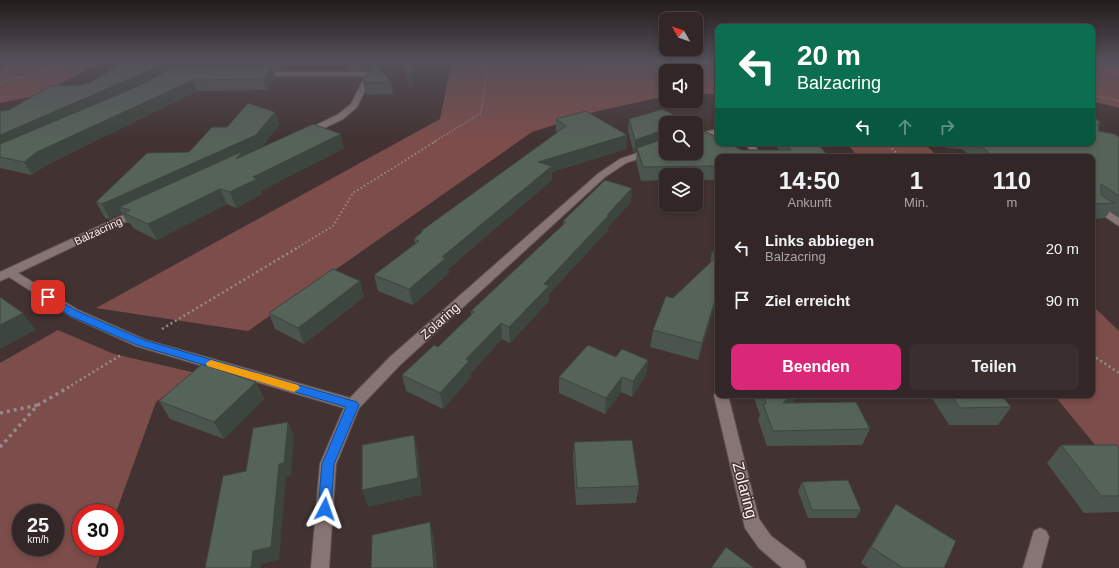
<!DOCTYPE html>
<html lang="de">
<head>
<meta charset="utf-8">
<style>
  :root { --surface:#322626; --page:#3a2e2e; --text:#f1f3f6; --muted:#a8a5a7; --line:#4d4343; --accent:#db2777 }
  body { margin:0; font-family:Arial,sans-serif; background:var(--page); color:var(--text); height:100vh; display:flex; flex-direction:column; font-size:15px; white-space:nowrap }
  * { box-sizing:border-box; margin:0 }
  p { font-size:13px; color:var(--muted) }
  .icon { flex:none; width:22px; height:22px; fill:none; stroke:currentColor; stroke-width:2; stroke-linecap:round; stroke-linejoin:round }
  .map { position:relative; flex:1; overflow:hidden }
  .sheet { position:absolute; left:715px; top:154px; width:380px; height:244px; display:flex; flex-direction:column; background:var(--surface); border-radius:8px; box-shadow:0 2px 6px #0003,0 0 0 1px var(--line) }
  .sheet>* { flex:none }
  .hud { position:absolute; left:715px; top:24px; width:380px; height:122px; border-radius:8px; box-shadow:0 2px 6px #0003,0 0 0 1px var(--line); background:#0b6e4f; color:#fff; overflow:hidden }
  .needle { width:26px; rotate:310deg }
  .buttons { position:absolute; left:659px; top:12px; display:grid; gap:8px }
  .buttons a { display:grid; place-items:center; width:44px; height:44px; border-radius:8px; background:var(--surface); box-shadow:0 2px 6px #0003,0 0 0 1px var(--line); font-size:20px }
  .speed { position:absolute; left:12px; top:504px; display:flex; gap:8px; font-size:20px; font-weight:700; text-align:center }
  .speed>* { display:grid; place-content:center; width:52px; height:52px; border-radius:50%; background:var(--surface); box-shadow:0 2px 6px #0003,0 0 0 1px var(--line); line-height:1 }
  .speed small { font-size:10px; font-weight:400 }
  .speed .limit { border:6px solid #d22; background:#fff; color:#111 }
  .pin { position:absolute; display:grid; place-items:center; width:34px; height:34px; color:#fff; margin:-17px; border-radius:8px; box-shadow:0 2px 6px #0006 }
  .me { position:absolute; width:44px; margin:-22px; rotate:4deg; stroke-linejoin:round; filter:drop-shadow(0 0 3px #0008) }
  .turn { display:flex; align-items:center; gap:14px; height:84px; padding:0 16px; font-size:18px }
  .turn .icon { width:52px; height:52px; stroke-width:2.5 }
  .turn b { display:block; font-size:28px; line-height:34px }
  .lanes { display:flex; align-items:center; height:38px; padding:0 16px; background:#0003; justify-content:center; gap:20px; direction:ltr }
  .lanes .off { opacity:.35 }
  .eta { display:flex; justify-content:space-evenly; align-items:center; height:68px; text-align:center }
  .eta b { font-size:24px; font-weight:700; line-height:28px }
  .cta { display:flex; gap:8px; margin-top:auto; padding:8px 16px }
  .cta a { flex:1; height:46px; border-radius:8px; background:var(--accent); color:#fff; font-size:16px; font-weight:700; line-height:46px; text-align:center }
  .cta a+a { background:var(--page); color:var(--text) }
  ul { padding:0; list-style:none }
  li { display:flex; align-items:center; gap:12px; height:52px; padding:0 16px }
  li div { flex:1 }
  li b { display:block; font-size:15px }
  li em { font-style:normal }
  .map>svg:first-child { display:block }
  .green { fill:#7c4d4a; fill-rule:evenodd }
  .forest { fill:#a25753 }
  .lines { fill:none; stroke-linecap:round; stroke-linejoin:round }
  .stream { fill:#8d4440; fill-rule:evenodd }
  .service-casing { stroke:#5f5352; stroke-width:2 }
  .minor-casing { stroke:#5f5352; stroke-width:2 }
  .path-far3 { stroke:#978a89; stroke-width:1.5; stroke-dasharray:1 2; stroke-linecap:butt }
  .path-far2 { stroke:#978a89; stroke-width:2; stroke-dasharray:1.5 2.5; stroke-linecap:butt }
  .path-far1 { stroke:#978a89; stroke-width:2.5; stroke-dasharray:2 3; stroke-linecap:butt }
  .path { stroke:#978a89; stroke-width:3.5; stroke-dasharray:3 4; stroke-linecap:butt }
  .service { fill:#867574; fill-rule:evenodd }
  .minor { fill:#867574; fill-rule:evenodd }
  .wall { fill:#4a554d; fill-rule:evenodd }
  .shaded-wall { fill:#3c453e }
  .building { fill:#566359; stroke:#3c453e }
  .route { fill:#1a73e8; stroke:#114b97 }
  .slow { fill:#f59e0b }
  .labels { text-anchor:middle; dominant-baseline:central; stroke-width:3; stroke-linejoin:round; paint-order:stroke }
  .far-street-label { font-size:11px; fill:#fbf1f0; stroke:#423332 }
  .street-label { font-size:13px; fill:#fbf1f0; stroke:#423332 }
  .near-street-label { font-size:16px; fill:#fbf1f0; stroke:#423332 }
</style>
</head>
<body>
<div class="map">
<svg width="1119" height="568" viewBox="0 0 1119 568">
  <rect width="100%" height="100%" fill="#423332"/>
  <path class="green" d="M19 60H105L39 95 0 103V70Z
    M452 60H718V94H696V71H666V96L598 111 532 132 248 331 96 308 440 119Z
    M1092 67 1119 76V108L1092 101Z
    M847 143H924L938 157H858Z
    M1092 305 1119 331V474L1054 395H1092Z
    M58 330 114 354 196 373 156 402 115 515V513H81V547H103L96 568H0V363ZM21 513H55V547H21Z"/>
  <path class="forest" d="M1092 60H1119V76L1092 67Z"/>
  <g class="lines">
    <path class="stream" d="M1092 65 1119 77V80L1092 68Z"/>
    <defs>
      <path id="service" d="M1040 528 1046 531 1049 537 1041 568H1023L1034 531Z"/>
      <path id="minor" d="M374 60H380L357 107 343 119 305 137 301 134 302 132 337 115 351 104 365 76H258L255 74 258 72H367Z
        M718 129V134L696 140V134Z
        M666 143V149L626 163 605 177 400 365 359 408 336 464 329 568H311L320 464 344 408 136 346 70 316 9 277 0 281V272L136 209H144L145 211 144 213 18 273 78 310 146 340 350 398 390 357 599 173 620 159Z
        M746 143H754L761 157H753Z
        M1092 200 1119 218V226L1092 208Z
        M718 390V395H728L759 519 771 536 804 561 806 568H782L759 548 745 528 714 395Z"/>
    </defs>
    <use href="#service" class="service-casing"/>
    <use href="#minor" class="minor-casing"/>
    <path class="path-far3" d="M560 60 604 68 718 67
      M0 83 54 68 72 60
      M1092 95 1119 101
      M434 142 481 113 488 60"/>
    <path class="path-far2" d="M886 143 901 157
      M295 249 333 226 353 193 436 141"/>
    <path class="path-far1" d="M162 329 297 248
      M1092 355 1119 373
      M67 388 121 355"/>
    <path class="path" d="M0 413 38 405
      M0 447 38 405 69 387"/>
    <use href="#service" class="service"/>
    <use href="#minor" class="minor"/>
  </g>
  <path class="wall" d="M126 60H287L280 71H273L275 78 267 90 197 91 45 166 32 175 0 168V111L9 110 90 83ZM183 64 184 67H179L180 66Z
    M341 60H369L370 65 366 70 348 71Z
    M402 60H421L411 88Z
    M363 82H391L393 94 366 95Z
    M275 112 279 125 261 148H344L261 191 262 194 236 208 227 204 157 240 133 228 130 223H127L122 213 110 219 105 218 96 202 189 152 227 127Z
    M1092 115 1101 123 1099 127V131L1119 137V217L1110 211 1105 218 1092 219V157H971L962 149 947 148 941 143H1092Z
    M556 119 627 135 626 149 552 172V180L448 269 449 273 413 305 378 291 374 275 415 244 414 239 422 233 421 231 557 133 556 132Z
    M629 119 666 123V153L742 150H779L774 143H817L829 157H718V180H696V175H666V180L641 181 636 161 637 151 634 153 628 131Z
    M631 202 608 227V230L549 294V301L510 343 502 339 471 373V377L443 409 406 391 402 375 438 347 471 315V311L563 225V221Z
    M712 251 718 254V295L698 360 650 347 653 330 673 298 710 263Z
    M360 281 364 297 304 344 275 329 269 313Z
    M616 357 648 360 646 375 632 397 621 392 605 414 559 393V377Z
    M256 382 264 399 224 439 170 419 159 401Z
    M753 395H799L792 403 870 429 862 445 767 446 758 420 760 415Z
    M930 395H1001L1011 407 998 425H949Z
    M574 442 639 486 636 503 576 505 573 459Z
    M1061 445 1119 448V512L1084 513 1047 463Z
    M802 482 861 510 856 518H808L798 491Z
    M896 504 944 568H868L861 563 885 521Z"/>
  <path class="shaded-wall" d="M171 60H186L181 61 183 64 173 73 0 151V135Z
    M276 60H287L280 71Z
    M364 60H369L370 65 366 70Z
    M415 60H421L411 88 409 76Z
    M272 67 275 78 267 90 263 79Z
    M193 80 197 91 45 166 32 175 24 162 37 152Z
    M275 112 279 125 261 149 245 156 119 207 122 213 110 219 102 204Z
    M666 129V142L637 148V151L634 153 635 140Z
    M341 134 344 148 261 191 262 194 236 208 230 192 253 177Z
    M627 135 626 149 552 172V180L448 269 449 273 413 305 409 289 538 162Z
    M632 188 631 202 608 227V230L549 294V301L510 343 509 327 544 284Z
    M220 189 227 204 157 240 148 224Z
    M360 281 364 297 304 344 298 328Z
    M718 290V295L698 360 702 343Z
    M23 313 36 330 0 349V325Z
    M501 323 502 339 471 373V377L443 409 440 393 466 359Z
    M648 360 646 375 632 397 633 381Z
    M622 377 621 392 605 414 606 398Z
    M256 382 264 399 224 439 214 422Z
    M791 395H799L777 419 783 403Z
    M288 422 294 435 291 476 286 477 279 560 261 564V568H251L253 551 279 464Z
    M414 435 418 452 422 495 368 507 362 490Z
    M430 522 434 538 437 568H434Z"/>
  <path class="building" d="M126 60H171L169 62 0 135V111L9 110 50 86 82 85 90 83Z
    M182 60H262L181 61Z
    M373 60 391 82H363Z
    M404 60H415L409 76Z
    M173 67H272L263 79 193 80 37 152 24 162 0 157V144L141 85Z
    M248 103 275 112 256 135 102 204 96 202 147 153 189 152 212 127H227Z
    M663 109 689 123H666V129L635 140 629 119Z
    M586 111 627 135 538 162 552 166 442 257 446 258 409 289 374 275 419 241 414 239 423 231H421L566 126 556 119Z
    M1092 115 1101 123 1098 124 1099 131 1115 134 1119 137V196L1101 184V195L1114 203 1092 204V157H994L977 143H1026L1028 145 1040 144V143H1092Z
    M313 124 341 134 253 177 257 179 230 192 220 189 148 224 124 213 130 210 119 207 243 151 236 159Z
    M696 127 718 138V143H728L742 150H791L786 143H817L829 157H718V166L643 167 637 148 666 138V153H696Z
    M605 180 632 188 607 215H609L544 284 549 286 509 327 501 323 466 359 469 361 440 393 402 375 434 345 438 347 474 312 471 311 566 222 563 221Z
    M712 251 718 254V290L702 343 653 330 666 296 673 298 715 258Z
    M333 269 360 281 298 328 269 313Z
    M0 297 23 313 0 325Z
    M588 345 616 357 622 349 648 360 633 381 622 377 606 398 559 377Z
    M202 364 256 382 214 422 159 401Z
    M763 395H791L783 403 856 402 870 429 773 431 763 404H766Z
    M951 395H1001L1011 407 960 408Z
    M288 422 284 463 279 464 271 547 253 551 251 568H205L223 476 246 471 253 428Z
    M414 435 418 478 362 490V445Z
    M632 440 639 486 577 488 574 442Z
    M1061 445H1117L1119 448V496H1101Z
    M848 480 861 510H812L802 482Z
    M896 504 956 541 944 568H903L871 547Z
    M430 522 434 568H371L372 535Z
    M726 547 754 568H711Z"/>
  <linearGradient id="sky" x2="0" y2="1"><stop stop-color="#241c1c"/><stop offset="0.43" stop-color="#54505a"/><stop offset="1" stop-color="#54505a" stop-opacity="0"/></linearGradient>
  <rect width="1119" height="140" fill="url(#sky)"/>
  <path class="route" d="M48 294 77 311 144 340 357 402 359 405 334 464 331 509 329 513 325 515 320 513 318 509 322 464 346 407 137 345 70 316 45 299 44 297Z"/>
  <path class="slow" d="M211 360 298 385 300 388 294 392 207 366 206 363Z"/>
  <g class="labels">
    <g class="far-street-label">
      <text transform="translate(98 231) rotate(-25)">Balzacring</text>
    </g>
    <g class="street-label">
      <text transform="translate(440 321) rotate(-42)">Zolaring</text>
    </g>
    <g class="near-street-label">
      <text transform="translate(745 490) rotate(75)">Zolaring</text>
    </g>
  </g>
</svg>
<div class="buttons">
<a><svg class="needle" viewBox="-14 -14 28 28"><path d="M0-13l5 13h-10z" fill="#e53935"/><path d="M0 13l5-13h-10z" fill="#a8a5a7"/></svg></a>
<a><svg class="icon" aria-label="sound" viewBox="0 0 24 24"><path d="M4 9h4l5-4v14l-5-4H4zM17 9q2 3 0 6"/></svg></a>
<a><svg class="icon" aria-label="search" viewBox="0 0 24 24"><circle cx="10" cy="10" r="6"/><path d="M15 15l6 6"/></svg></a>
<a><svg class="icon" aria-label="layers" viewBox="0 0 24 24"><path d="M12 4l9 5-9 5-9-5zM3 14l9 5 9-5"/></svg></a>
</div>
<div class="speed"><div>25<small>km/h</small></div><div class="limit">30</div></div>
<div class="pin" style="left:48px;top:297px;background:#d93025"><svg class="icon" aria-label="arrive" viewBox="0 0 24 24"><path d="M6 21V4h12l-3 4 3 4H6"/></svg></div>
<svg class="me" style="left:325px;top:509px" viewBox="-20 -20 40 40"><path d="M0-17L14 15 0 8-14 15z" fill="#1a73e8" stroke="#fff" stroke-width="4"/></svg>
<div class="hud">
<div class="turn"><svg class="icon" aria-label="left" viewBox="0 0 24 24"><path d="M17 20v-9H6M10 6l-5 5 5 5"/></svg><div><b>20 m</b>Balzacring</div></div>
<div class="lanes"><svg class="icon" aria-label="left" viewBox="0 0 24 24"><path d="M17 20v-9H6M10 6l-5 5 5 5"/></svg><svg class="icon off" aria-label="ahead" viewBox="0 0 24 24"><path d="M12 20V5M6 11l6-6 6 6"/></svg><svg class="icon off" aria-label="right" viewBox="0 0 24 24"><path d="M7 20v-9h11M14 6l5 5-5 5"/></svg></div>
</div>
<section class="sheet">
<div class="eta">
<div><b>14:50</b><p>Ankunft</p></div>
<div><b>1</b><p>Min.</p></div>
<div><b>110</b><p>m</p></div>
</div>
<ul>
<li><svg class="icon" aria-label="left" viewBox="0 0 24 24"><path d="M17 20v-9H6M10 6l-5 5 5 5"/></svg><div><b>Links abbiegen</b><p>Balzacring</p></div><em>20 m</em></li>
<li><svg class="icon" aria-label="arrive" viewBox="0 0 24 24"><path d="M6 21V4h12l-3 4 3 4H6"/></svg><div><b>Ziel erreicht</b></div><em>90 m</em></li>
</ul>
<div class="cta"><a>Beenden</a><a>Teilen</a></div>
</section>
</div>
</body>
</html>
